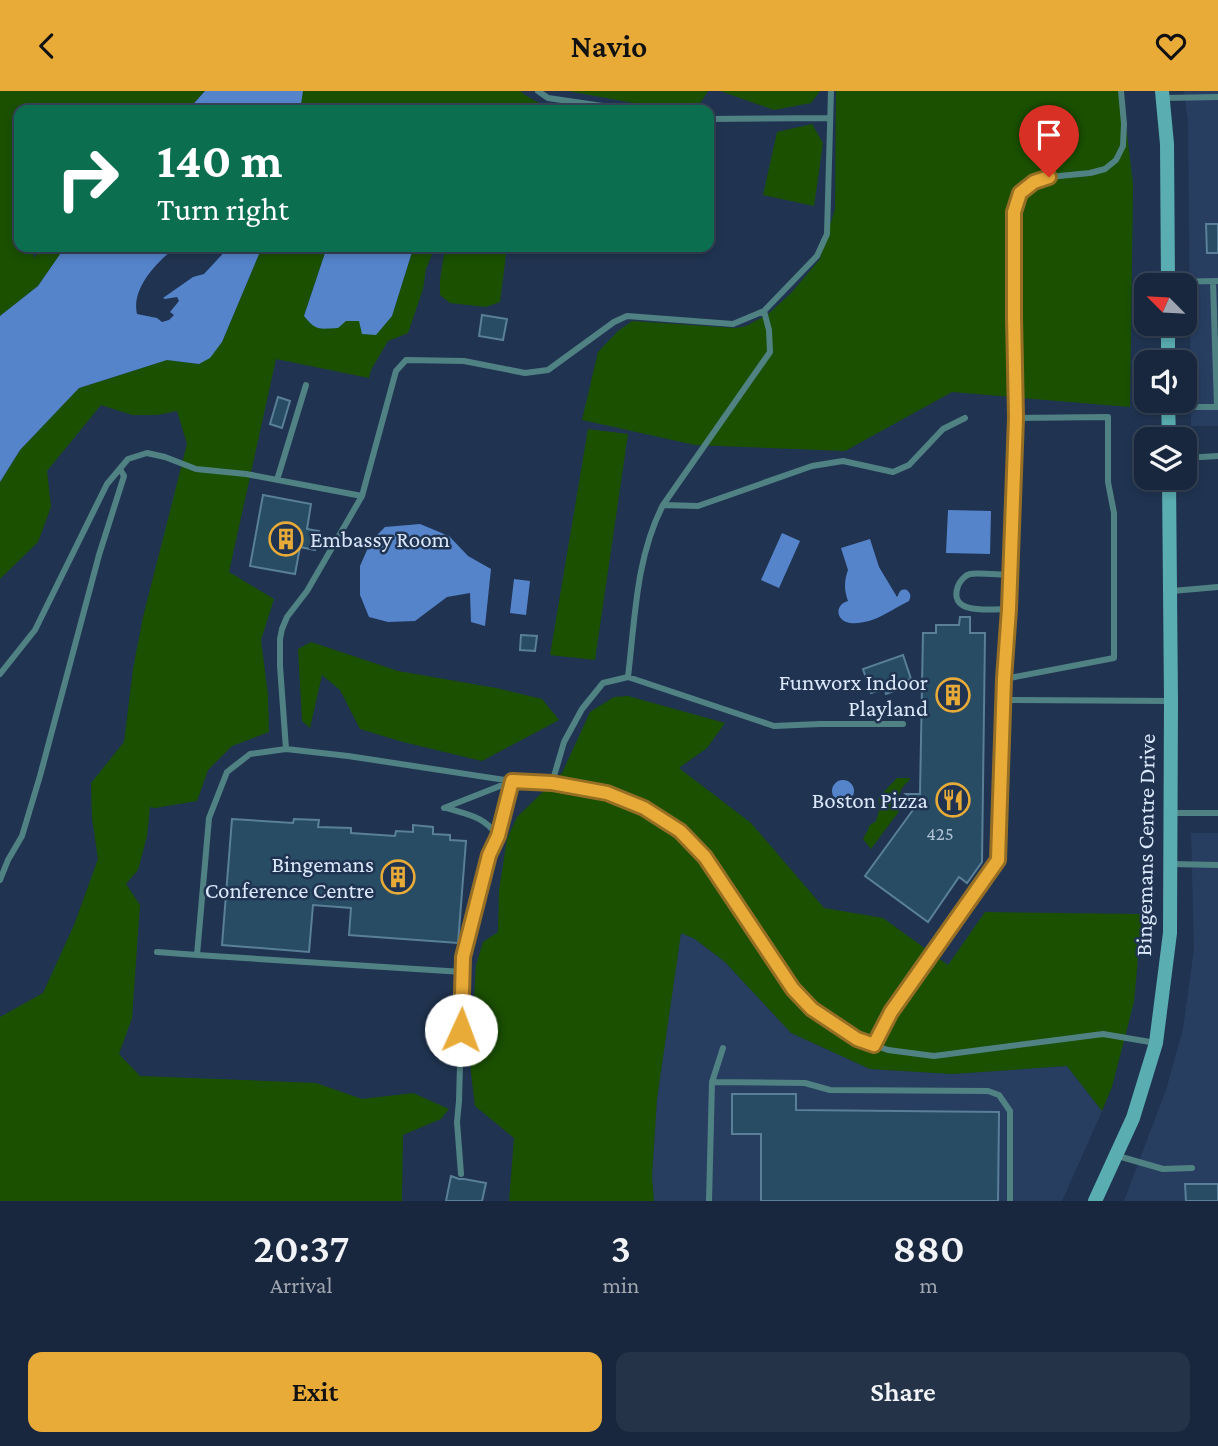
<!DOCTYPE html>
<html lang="en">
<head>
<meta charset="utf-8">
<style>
  :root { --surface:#18273d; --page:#253348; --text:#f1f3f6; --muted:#9fa5b0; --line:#364457; --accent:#e9ab38 }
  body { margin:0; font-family:"Crimson Pro",serif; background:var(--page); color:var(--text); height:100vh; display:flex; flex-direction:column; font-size:26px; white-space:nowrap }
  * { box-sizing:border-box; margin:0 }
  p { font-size:23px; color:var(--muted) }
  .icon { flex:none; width:38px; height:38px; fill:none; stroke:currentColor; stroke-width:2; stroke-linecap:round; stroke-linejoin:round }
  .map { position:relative; height:1110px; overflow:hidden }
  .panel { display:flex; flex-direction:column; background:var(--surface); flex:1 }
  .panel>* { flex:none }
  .guide { position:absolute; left:14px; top:14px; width:700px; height:147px; border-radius:14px; box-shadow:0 4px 10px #0003,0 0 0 2px var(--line); background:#0b6e4f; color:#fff; overflow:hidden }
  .needle { width:46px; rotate:294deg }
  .fabs { position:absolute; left:1134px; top:182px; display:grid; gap:14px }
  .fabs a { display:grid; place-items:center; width:63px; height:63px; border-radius:14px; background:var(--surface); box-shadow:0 4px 10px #0003,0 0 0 2px var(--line); font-size:35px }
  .pin { position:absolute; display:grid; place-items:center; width:60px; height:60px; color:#fff; margin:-72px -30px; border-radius:50% 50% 50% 0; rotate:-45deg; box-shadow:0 0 7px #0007 }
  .pin .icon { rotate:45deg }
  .me { position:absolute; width:77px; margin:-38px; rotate:2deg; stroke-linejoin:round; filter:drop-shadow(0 0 5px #0008) }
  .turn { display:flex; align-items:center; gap:24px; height:147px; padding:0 28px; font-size:32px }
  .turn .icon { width:91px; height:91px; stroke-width:2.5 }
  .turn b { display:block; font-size:49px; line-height:60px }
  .eta { display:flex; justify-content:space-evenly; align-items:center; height:119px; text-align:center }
  .eta b { font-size:42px; font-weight:600; line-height:49px }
  .action { display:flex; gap:14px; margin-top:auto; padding:14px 28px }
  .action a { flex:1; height:80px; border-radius:14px; background:var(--accent); color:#111; font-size:28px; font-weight:600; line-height:80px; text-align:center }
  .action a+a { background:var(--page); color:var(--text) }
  header { display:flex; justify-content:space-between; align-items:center; height:91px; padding:0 28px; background:var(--accent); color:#111; font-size:32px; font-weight:600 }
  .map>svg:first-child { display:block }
  .built { fill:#283e61 }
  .green { fill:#1a5000 }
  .water { fill:#5584cb }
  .building { fill:#274c63; stroke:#597f99; stroke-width:2 }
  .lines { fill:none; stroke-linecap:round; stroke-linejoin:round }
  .lane { stroke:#508284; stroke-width:6 }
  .secondary { stroke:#5aaeb1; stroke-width:14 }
  .route-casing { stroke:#976f24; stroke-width:18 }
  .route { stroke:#e9ab38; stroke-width:12 }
  .labels { text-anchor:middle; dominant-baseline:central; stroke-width:5; stroke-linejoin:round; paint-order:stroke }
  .number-label { font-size:19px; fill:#aec1d5 }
  .poi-label { font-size:23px; fill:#dbe8fb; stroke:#203451; text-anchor:end }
  .street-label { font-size:23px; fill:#dbe8fb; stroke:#203451 }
</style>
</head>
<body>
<header><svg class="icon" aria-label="back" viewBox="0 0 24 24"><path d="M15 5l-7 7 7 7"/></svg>Navio<svg class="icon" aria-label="heart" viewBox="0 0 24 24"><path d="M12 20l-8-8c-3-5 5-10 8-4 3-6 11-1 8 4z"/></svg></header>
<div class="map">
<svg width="1218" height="1110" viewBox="0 0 1218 1110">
  <rect width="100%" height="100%" fill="#203451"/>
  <path class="built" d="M1184 0H1218V335H1191L1188 30Z
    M1191 742H1218V1110H1124L1166 999 1183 938 1194 858Z
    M681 842 695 848 725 871 791 942 870 978 952 983 1067 975 1102 1020 1062 1110H654L652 1085 657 1008Z"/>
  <path class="green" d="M0 0H205L187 19H19V156H32L34 167 43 156H65L38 195 0 225Z
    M303 0H520C538 14 549 16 570 19H300Z
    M568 0H708L697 17 672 19Z
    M720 0H820L811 12 774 19Z
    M836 0H1122L1133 93 1130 316 952 301 845 360 695 354 582 329 598 261 618 240 632 230 735 237 746 235 767 224 791 202 820 168 835 118Z
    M812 33 823 52 814 115 763 104 777 41Z
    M262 156H327L304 225 360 230 392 225 412 161 410 156H435L426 178 423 198 408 242 388 250 371 279 369 287 276 268 229 481 274 508 261 549 268 604 269 641 232 655 208 679 197 710 155 717 150 716 147 745 138 779 126 793 140 814 132 927 119 963 140 985 316 992 362 1008 413 1002 449 1018 441 1028 403 1044 402 1110H0V926L43 902 74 834 98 768 92 727 91 692 124 651 133 578 143 526 187 353 177 320 157 324H132L101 314 47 380 51 416 38 451 0 488V391L20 359 49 328 79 297 167 269 199 273 222 251Z
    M445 156H507L500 211 486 216 450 212 440 204V189Z
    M588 338 628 343 595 569 550 564Z
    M311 551 398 580 496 597 542 608 559 629 482 670 403 651 360 638 340 599 322 584 310 637 302 630 298 558Z
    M628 605 725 632 707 657 679 677 751 732 824 817 883 827 948 874 985 821 1142 823 1134 911 1112 996 1102 1020 1067 975 952 983 870 978 791 942 725 871 695 848 681 842 657 1008 652 1085 654 1110H509L514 1047 475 1015 470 973 476 874 483 851 498 841 499 799 507 748 517 726 562 682 590 621 614 606Z
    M897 687H910L909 690C899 697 897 707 900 719L871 758 863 748 868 739 869 735 876 730 880 717 879 706Z"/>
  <path class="water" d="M205 0H303L300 19H188Z
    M65 156H176C157 171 131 197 137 223L157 227 162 231 169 229 174 224 170 221 179 210 177 206 165 208 163 207 193 186 204 183 229 156H262L222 251 210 267 199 273 167 269 79 297 20 359 0 391V225L38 195Z
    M327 156H410L412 161 392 225 376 244 362 243 359 230H346L338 237C319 238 316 240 304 225Z
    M948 419 991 420 990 463 946 462Z
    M420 433 449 445 468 465 491 478 485 535 471 531 470 502 447 506 415 530 388 531 369 526 360 504V475L371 450 385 436Z
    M782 442 800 450 779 497 761 489Z
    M870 448 879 476 897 506C900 502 899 497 907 499 911 503 911 505 909 510 890 519 873 534 850 532 835 530 835 513 848 510 844 499 844 490 848 479L841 457Z
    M514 488 530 490 526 524 510 522Z
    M832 700a11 11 0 1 1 22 0a11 11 0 1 1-22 0Z"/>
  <path class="building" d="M1206 133H1218V162H1207Z
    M482 224 507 228 503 249 479 245Z
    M278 306 290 310 282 337 270 333Z
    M263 404 311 413 307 438 319 440 315 459 300 456 295 483 250 475Z
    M960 526H970V542H985L982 771 967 792 959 786 928 831 865 785 918 712 906 703H920L923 542H936V534H959Z
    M521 544 537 545 535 560 520 559Z
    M903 564 911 588 898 593 900 598 886 603 884 598 871 602 863 578Z
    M232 728 293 732 294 728 319 729 318 736 351 737V742L395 745 396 740 413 741V734L433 736V743L450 744V749L466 750 458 852 349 844 351 817 313 814 309 861 222 854Z
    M732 1003H796V1019L999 1021 998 1110H761V1043H732Z
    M451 1085 459 1088H464L486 1092 482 1110H446Z
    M1185 1093H1218V1110H1186Z"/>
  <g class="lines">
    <path class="lane" d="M538 0 548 7 630 19
      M1163 7 1218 6
      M709 28 830 27
      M1213 190 1217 316
      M1170 191 1218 190
      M1169 316H1218
      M1185 367 1218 365
      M277 389 306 294
      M663 414 698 415 812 375 843 370 893 381 909 374 943 338 965 327
      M1172 500 1218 496
      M1009 518C993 518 947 525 958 495 960 490 965 484 970 483 978 481 1000 484 1010 484
      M0 583 35 539 107 393 128 368 147 362 165 366 196 378 246 383 362 405
      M628 586C635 528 636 466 663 414L770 261 769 239 764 220
      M1004 588 1114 567V422L1108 391V326L1016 327
      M1003 609 1171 610
      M286 658 280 575V548L282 538 287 526 307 500 362 405 396 280 406 269 464 270 525 282 548 279 614 231 627 225 733 233 764 220 817 165 827 143 831 0
      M552 692 564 651 582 618 603 592 628 586 774 635 820 633H903
      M444 717 510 691
      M446 717C469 724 483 725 498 745
      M1172 722H1218
      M1171 773 1218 774
      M0 789 8 769 22 745 40 685 99 464 124 385 120 378
      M157 861 197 864
      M463 881 197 864 209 727 227 681 250 663 286 658 348 665 512 690 552 692 573 695 607 702 644 717 680 740 705 766 793 898 812 918 857 948 888 959 934 965 1103 943 1156 952
      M874 954 891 921 998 770 1003 609 1009 518 1016 327 1014 225V121L1020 102 1034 91 1049 86 1090 82 1105 78 1116 69 1123 55 1124 33 1121 0
      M712 991 805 992 830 999 988 1000 999 1004 1010 1020V1110
      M1118 1065 1163 1078 1192 1077
      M461 1083 457 1031 459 1010 463 866 489 764 498 745 512 690
      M709 1110 712 991 723 957"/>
    <path class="secondary" d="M1162 0 1167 53 1168 194
      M1168 233V271
      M1168 310 1169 348
      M1095 1110 1133 1027 1156 952 1170 842 1171 610 1169 387"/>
  </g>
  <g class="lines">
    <defs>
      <path id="route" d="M461 939 463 866 489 764 498 745 512 690 552 692 607 702 644 717 680 740 705 766 793 898 812 918 857 948 874 954 891 921 998 769 1004 588 1009 518 1016 327 1014 225V121L1020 102 1034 91 1049 86"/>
    </defs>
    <use href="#route" class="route-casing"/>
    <use href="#route" class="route"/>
  </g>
  <defs>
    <symbol id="building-ring" viewBox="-11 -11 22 22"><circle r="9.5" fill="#203451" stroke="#e9ab38" stroke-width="1.5"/><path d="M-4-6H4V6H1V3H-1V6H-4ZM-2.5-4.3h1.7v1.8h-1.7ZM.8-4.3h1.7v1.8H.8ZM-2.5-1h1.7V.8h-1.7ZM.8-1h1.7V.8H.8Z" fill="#e9ab38"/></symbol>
    <symbol id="restaurant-ring" viewBox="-11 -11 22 22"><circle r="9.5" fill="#203451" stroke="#e9ab38" stroke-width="1.5"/><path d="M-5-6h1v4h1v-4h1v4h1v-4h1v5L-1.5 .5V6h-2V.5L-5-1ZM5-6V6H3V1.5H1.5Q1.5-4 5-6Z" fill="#e9ab38"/></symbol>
  </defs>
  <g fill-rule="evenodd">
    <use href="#building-ring" x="267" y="429" width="38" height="38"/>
    <use href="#building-ring" x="934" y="585" width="38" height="38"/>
    <use href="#restaurant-ring" x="934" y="690" width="38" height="38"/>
    <use href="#building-ring" x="379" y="767" width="38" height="38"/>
  </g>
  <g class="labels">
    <g class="number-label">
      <text x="940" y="742">425</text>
    </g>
    <g class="poi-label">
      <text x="310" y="448" text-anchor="start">Embassy Room</text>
      <text x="928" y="591">Funworx Indoor<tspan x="928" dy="26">Playland</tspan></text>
      <text x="928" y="709">Boston Pizza</text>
      <text x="374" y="773">Bingemans<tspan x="374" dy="26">Conference Centre</tspan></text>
    </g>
    <g class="street-label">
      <text transform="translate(1145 754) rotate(-89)">Bingemans Centre Drive</text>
    </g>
  </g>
</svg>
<div class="fabs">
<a><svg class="needle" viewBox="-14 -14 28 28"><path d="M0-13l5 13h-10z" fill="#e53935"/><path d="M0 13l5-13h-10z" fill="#9fa5b0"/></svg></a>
<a><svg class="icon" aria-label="sound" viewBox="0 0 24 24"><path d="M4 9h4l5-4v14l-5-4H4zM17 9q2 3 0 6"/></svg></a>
<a><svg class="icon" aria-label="layers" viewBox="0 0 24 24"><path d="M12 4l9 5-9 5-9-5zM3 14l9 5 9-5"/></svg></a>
</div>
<div class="pin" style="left:1049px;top:86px;background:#d93025"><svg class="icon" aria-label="arrive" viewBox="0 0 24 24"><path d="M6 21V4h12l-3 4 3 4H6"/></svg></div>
<svg class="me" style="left:461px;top:939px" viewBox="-20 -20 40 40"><circle r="19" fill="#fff"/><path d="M0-13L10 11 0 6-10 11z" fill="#e9ab38"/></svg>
<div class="guide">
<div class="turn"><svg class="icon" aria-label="right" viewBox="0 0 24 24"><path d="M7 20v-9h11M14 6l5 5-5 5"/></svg><div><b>140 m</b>Turn right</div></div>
</div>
</div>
<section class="panel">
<div class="eta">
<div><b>20:37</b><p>Arrival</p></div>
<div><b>3</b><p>min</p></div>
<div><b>880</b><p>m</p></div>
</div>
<div class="action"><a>Exit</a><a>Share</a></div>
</section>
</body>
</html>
